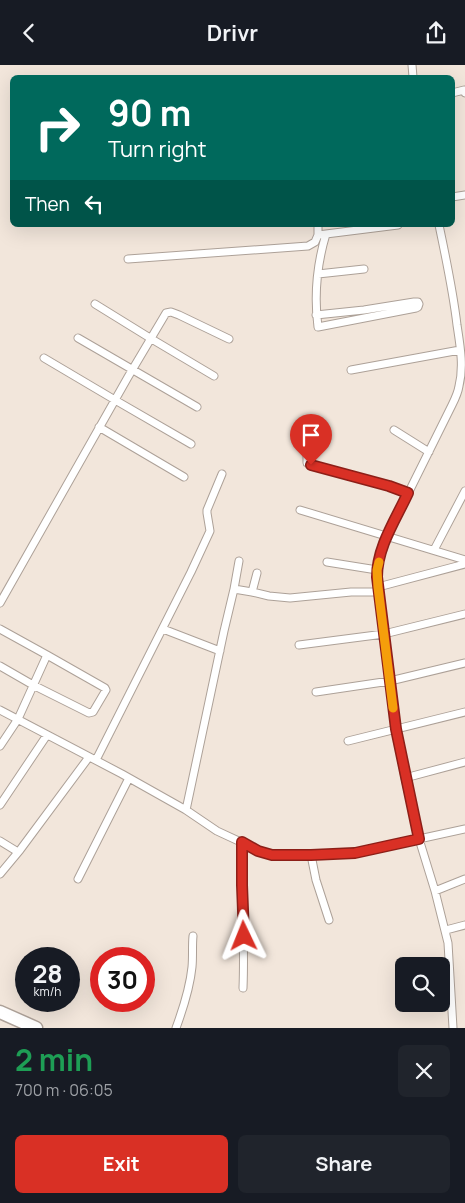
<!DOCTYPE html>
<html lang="en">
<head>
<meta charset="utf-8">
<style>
  :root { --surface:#171b24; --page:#20242c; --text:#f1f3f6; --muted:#9ea1a6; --accent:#d93025 }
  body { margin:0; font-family:Manrope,sans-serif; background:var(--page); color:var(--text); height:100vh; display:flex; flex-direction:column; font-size:19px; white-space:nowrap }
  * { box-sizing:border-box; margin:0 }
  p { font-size:16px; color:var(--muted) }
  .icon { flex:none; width:28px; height:28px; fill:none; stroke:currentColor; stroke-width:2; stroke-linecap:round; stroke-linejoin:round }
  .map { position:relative; height:963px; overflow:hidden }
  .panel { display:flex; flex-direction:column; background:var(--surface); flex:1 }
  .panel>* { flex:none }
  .guide { position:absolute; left:10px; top:10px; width:445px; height:152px; border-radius:8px; box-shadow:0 5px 20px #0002; background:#00695c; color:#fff; overflow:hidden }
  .fabs { position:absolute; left:395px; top:892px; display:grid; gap:10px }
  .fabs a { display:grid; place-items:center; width:55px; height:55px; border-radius:8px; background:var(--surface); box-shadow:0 5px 20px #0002; font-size:25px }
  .speed { position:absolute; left:15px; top:882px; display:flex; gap:10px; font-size:25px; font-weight:700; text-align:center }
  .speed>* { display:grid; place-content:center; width:65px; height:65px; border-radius:50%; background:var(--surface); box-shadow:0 5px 20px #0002; line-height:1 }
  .speed small { font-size:12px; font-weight:400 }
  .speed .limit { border:8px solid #d22; background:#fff; color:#111 }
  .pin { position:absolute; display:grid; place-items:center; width:42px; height:42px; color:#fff; margin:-51px -21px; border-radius:50% 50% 50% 0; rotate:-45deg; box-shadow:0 0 5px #0007 }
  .pin .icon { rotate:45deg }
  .me { position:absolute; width:55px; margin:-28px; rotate:358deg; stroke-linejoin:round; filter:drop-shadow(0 0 4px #0008) }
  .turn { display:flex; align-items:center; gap:18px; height:105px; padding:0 15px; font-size:22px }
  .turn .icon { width:65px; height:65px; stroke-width:2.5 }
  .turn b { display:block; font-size:35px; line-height:42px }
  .then { display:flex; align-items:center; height:48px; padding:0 15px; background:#0003; gap:10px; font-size:19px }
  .round { display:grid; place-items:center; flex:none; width:52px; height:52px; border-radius:8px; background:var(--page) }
  .head { display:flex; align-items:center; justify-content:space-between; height:85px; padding:0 15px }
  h1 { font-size:30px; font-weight:700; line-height:38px; color:#1e9e55 }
  .button { display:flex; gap:10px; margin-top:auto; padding:10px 15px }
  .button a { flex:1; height:58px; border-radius:8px; background:var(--accent); color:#fff; font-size:20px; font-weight:700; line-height:58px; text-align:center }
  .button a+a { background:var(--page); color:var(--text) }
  header { display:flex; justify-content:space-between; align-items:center; height:65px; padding:0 15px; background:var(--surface); font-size:22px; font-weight:700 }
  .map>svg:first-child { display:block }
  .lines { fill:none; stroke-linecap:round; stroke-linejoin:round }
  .street-casing { stroke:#ada198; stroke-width:9 }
  .highway-casing { stroke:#ada198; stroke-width:15 }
  .street { stroke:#fff; stroke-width:7 }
  .highway { stroke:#fff; stroke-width:12 }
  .route-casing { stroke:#8d1f18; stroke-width:12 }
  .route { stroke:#d93025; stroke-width:9 }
  .slow { stroke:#f59e0b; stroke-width:9 }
</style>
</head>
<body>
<header><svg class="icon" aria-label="back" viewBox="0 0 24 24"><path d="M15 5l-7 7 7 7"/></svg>Drivr<svg class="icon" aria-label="share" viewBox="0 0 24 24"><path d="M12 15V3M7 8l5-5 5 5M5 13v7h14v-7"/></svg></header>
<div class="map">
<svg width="465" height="963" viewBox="0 0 465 963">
  <rect width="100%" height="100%" fill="#f2e6db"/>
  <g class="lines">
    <defs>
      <path id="street" d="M412 0 413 12
        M452 28 464 25 465 28
        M452 132 465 130
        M318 160V170L398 160
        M439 160C446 193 453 226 457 260 460 280 464 301 459 321 458 328 455 334 452 340L387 471 379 497 377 512 392 638 405 713 419 774 435 826 448 878 453 963
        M128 194 308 181 315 177 318 170
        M318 209 364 204
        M95 239 150 273 214 311
        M316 250 364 245 414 237H418L419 239 418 242 416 243 318 262C314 231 317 199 326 169
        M78 273 197 342
        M44 293 115 335 191 379
        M351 305 460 285
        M99 362 184 412
        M394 365 429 387
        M311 372 307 392V398C339 412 376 413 408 428
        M300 445 465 495
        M434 485 465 426
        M327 497 377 505
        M257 508 252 527 269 531 290 533 351 527H379
        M378 522 465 499
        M234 524 239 496
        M0 538 128 312 166 248 171 247 179 250 229 274
        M0 564 47 590
        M163 564 220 586
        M299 580 384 569 465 549
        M0 601 33 620 89 648 93 647 106 625 105 623 47 590 18 654 0 681
        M316 627 390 616 465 598
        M0 645 122 709 186 745 217 766 258 785 272 790H311L355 788 465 764
        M348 676 465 647
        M96 695 191 507 210 466 207 448V445L222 409
        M405 713 465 697
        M0 740 47 670
        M186 745 224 566 234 524 252 527
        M0 776 18 787
        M242 777C241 826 245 874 243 923
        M311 790 316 815 329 855
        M0 809 20 785 89 692
        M78 814 129 713
        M435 826 465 814
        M446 865 465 860
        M176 963C183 944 190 922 192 902 193 892 192 881 193 871"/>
      <path id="highway" d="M0 947 36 963"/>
    </defs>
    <use href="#street" class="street-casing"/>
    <use href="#highway" class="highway-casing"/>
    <use href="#street" class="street"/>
    <use href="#highway" class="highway"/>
  </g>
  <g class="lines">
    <defs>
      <path id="route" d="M244 871 242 820V777L258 786 272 790H311L355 788 419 774 396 664 377 512C377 482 396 454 408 428L389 421 311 400"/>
    </defs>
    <use href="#route" class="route-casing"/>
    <use href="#route" class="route"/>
    <path class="slow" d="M379 497 377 505 378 522 393 643"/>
  </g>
</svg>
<div class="fabs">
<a><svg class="icon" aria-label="search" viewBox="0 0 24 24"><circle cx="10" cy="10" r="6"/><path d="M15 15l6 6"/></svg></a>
</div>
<div class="speed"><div>28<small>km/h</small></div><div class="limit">30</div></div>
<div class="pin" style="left:311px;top:400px;background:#d93025"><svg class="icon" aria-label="arrive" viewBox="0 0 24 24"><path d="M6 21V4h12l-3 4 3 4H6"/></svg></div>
<svg class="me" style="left:244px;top:871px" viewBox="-20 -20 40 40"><path d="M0-17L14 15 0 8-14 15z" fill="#d93025" stroke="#fff" stroke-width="4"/></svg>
<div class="guide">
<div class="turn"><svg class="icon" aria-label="right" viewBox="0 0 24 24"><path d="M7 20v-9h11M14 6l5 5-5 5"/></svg><div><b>90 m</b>Turn right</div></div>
<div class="then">Then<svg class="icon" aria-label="left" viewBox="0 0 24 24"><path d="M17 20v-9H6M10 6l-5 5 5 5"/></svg></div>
</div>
</div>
<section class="panel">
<div class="head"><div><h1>2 min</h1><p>700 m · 06:05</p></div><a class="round"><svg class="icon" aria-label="close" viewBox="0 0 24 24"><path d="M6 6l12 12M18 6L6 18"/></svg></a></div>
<div class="button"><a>Exit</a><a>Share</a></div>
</section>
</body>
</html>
